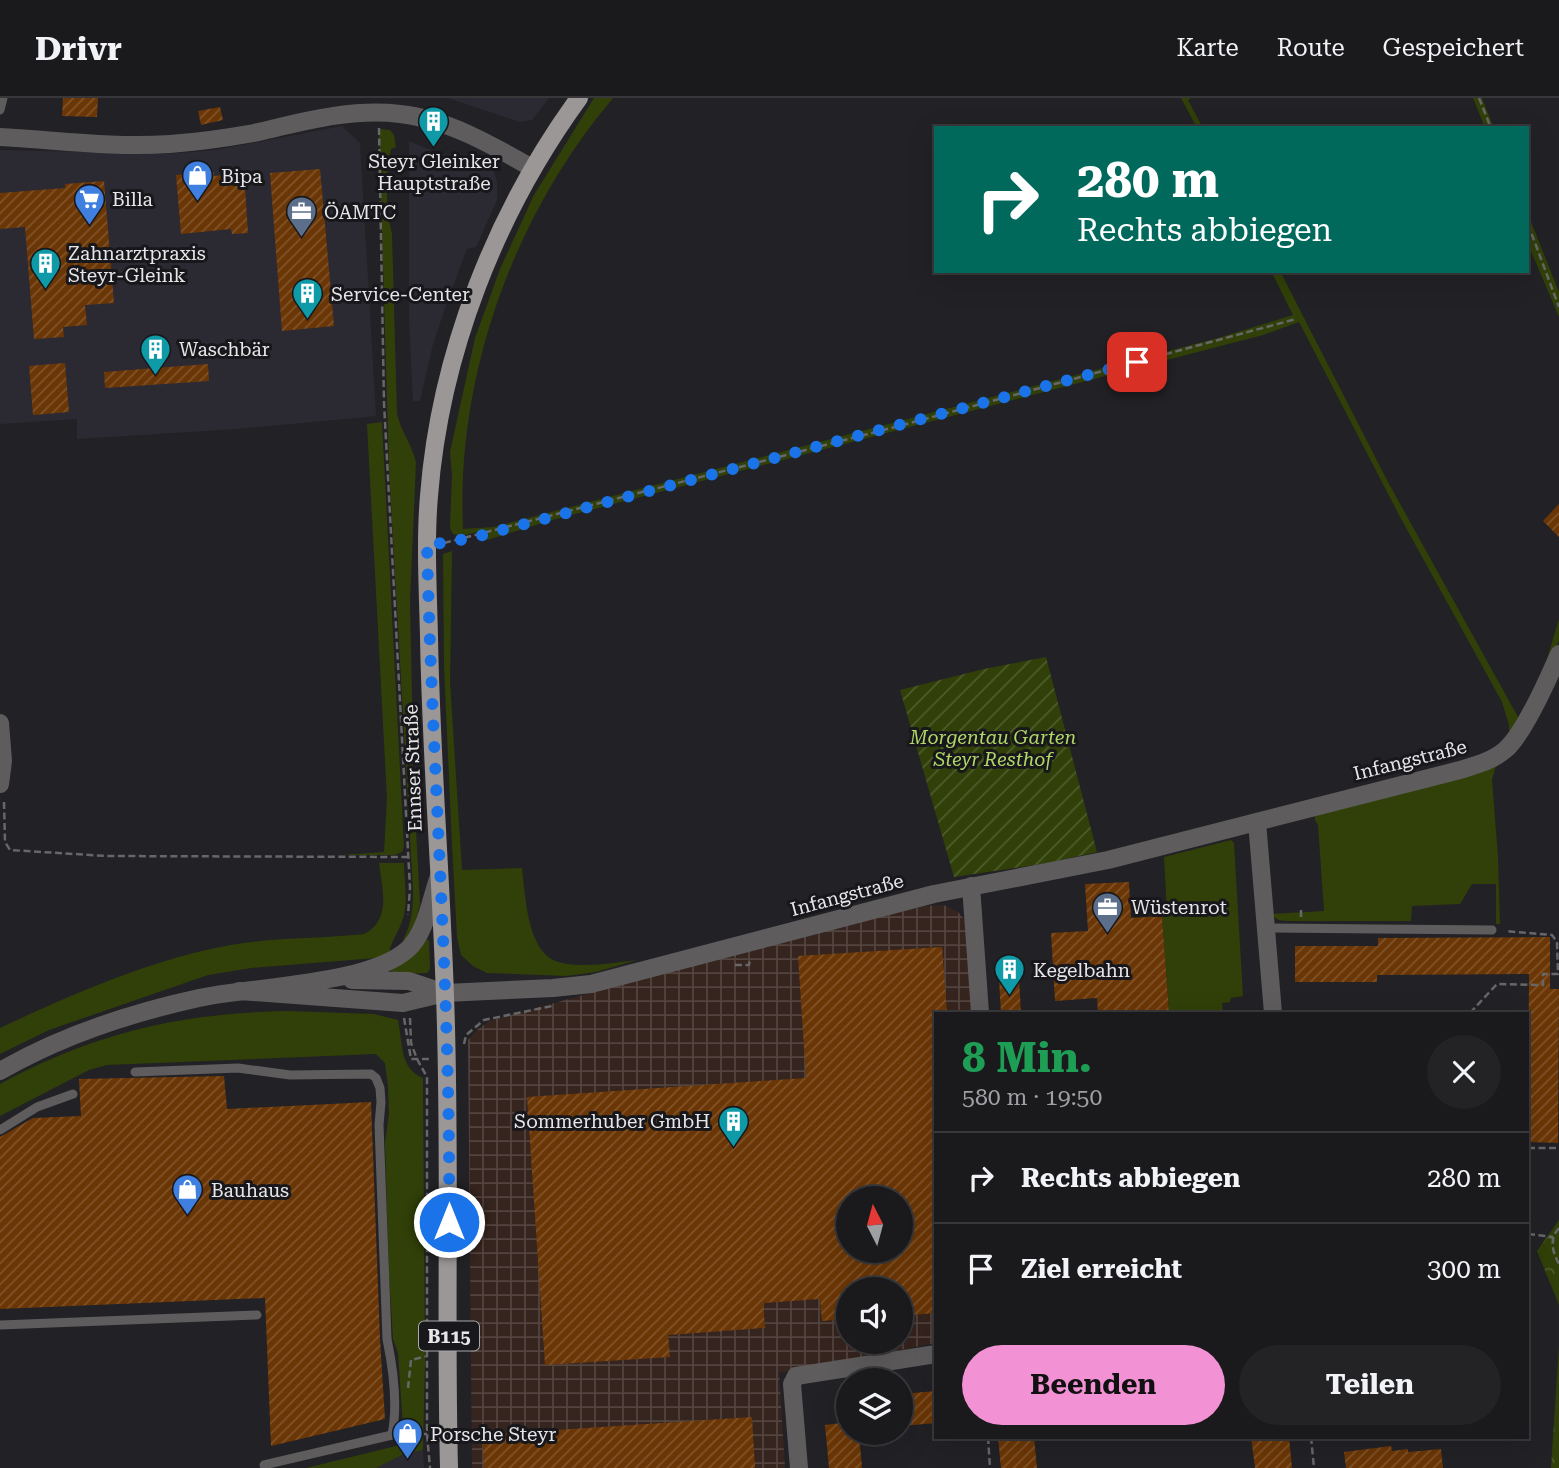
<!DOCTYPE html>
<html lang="de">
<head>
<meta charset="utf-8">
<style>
  :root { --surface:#1a191c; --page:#232225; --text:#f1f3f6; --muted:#9fa0a3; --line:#38383b; --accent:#f391d5 }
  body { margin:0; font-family:"Roboto Serif",serif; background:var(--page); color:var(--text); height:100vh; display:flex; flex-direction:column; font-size:26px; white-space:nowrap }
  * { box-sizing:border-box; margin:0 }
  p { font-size:23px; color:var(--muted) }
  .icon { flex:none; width:38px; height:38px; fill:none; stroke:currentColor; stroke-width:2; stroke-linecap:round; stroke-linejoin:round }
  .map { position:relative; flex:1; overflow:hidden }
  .sheet { position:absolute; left:934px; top:914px; width:595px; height:427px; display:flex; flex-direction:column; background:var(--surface); border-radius:0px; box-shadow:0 7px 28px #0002,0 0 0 2px var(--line) }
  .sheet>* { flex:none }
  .hud { position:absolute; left:934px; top:28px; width:595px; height:147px; border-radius:0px; box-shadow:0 7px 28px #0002,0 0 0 2px var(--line); background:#00695c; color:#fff; overflow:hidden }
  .needle { width:46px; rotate:354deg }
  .tools { position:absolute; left:836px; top:1088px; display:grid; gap:14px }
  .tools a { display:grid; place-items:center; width:77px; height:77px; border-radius:50%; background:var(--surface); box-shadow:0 7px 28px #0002,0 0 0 2px var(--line); font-size:35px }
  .pin { position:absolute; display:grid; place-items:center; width:60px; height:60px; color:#fff; margin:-30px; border-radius:14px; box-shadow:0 4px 10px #0006 }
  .me { position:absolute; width:77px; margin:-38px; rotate:0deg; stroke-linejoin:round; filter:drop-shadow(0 0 5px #0008) }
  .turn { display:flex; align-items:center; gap:24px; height:147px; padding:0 28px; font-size:32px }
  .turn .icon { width:91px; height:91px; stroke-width:2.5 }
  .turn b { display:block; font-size:49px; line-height:60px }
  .round { display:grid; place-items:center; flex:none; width:74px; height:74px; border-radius:37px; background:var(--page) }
  .head { display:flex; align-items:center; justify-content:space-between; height:119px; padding:0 28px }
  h1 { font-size:42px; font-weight:700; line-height:52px; color:#1e9e55 }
  .action { display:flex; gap:14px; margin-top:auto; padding:14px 28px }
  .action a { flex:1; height:80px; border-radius:42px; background:var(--accent); color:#111; font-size:28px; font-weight:700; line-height:80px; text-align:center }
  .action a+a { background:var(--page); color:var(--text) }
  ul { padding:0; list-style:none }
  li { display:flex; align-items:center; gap:21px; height:91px; padding:0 28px; border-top:2px solid var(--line) }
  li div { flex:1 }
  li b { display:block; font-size:26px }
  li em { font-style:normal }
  header { display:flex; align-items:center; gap:42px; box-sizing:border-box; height:98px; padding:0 35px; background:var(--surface); border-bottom:2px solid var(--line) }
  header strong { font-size:33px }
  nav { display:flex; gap:38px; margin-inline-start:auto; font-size:24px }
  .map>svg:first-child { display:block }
  .built { fill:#2b2a33 }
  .industrial { fill:url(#industrial-grid); fill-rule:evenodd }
  .green { fill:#304008 }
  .forest { fill:url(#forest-crowns) }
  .garden { fill:url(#garden-furrows) }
  .building { fill:url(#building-hatch); fill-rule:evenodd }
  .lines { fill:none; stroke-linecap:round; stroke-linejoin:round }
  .path { stroke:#676669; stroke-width:2.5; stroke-dasharray:7 3.5; stroke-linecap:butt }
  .service { stroke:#5f5c5d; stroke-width:9 }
  .minor { stroke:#5f5c5d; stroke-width:18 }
  .tertiary { stroke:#5f5c5d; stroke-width:18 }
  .primary { stroke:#9c9797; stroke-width:18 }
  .route { stroke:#1a73e8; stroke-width:12; stroke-dasharray:0 21.6 }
  .labels { text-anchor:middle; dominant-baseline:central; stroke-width:6; stroke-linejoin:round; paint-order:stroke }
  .shield { fill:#18181c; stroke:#a8a8ab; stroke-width:2 }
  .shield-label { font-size:18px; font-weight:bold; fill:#e6e6e8 }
  .poi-label { font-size:19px; fill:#e6e6e8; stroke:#18181c; text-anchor:start }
  .park-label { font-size:19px; font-style:italic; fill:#b1d867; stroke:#18181c }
  .street-label { font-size:19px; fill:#e6e6e8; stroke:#18181c }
</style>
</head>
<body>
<header>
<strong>Drivr</strong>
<nav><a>Karte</a><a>Route</a><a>Gespeichert</a></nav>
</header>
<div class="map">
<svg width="1559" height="1370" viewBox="0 0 1559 1370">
  <defs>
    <pattern id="industrial-grid" width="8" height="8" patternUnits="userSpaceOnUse" patternTransform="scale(1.75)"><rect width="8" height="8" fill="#36241e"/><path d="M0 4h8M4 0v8" fill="none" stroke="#53443f"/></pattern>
    <pattern id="forest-crowns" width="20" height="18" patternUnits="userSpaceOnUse" patternTransform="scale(1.75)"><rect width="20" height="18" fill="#304008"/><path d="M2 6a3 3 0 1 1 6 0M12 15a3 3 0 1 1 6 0" fill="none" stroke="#4e5c2c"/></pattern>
    <pattern id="garden-furrows" width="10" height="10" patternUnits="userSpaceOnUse" patternTransform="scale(1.75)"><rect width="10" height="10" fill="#304008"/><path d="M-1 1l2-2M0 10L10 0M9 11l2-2" fill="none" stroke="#4e5c2c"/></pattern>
    <pattern id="building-hatch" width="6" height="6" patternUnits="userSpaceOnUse" patternTransform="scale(1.75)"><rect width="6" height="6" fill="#6b3605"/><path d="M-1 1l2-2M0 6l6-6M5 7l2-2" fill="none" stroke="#805329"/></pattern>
  </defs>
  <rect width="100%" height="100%" fill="#222125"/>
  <path class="built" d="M448 0H549L532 22 520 24Z
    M342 28 360 45 376 318 237 331 77 341V321L0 326V52L167 56 215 52Z
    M409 43 440 56 475 57 492 67 497 84V102L476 149 467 151 449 199 433 246 420 303H413L409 224Z
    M423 1352 424 1370H376L404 1356Z"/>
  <path class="industrial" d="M944 807 958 814 965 822 972 915H936V1245L779 1275 785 1370H472L468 942 477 932 489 923 772 845 925 808ZM849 1101H901V1153H849ZM849 1192H901V1244H849Z"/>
  <path class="green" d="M594 0H613C514 117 456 277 463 431L494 429 1218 240 1293 217 1271 173H1280L1388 384 1518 619 1521 618 1545 568 1559 521V543L1516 632 1509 635V627L1502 604 1399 417 1299 224 1263 237 556 421 487 442 486 432 461 438 453 436 450 430 452 377 450 354 475 240 500 171 534 97Z
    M1181 0H1191L1188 2 1203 30H1197Z
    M1473 0H1482L1494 30H1485Z
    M379 31 390 32 394 37 396 49 391 51 387 75V113L392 136 397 316C401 333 412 347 416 364L410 503 414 695 420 806 414 830 405 843 403 842C412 825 413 811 413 792L389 370Z
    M1528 116 1559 194V219L1528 146Z
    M382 324 404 749 402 754 395 757H342L384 754 387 700 367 326Z
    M452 453 450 584 462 772 522 770C525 796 527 846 551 861 571 872 615 865 637 862L596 874 566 878 487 875 473 868 461 857 457 839 452 747 444 568 443 456Z
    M1520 647 1495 670 1492 682 1498 759 1500 826H1496V786H1472L1460 806 1412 808 1411 823H1285L1279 822 1269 816 1324 813 1318 727 1315 722 1314 713Z
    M1231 742 1234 745 1243 898 1231 900 1230 904 1222 905 1223 915H1169L1162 818 1167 814 1164 759Z
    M379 765H404C404 780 407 797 405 812 403 828 392 840 389 855L376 860 251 870 208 877 49 932 0 956V930C70 897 155 860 231 847 275 839 320 841 364 836 392 822 382 790 379 765Z
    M427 841 429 843 430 871 427 875 392 876 391 872Z
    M287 913 374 916 398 922C403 945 399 970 423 980L425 1263 423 1352 404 1356 376 1370H306L400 1347 404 1343 398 1255 393 1241 389 1178 385 1045 389 1016 388 988 385 965 376 956 107 967 89 972 0 1018V986C94 935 180 915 287 913Z"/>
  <path class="forest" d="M1559 1122V1207L1537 1153Z
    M1559 1248V1370H1551Z"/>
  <path class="garden" d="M1046 559 1097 754 1048 765 954 779 900 592 984 571Z"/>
  <path class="building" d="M63 0H98L97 19 62 18Z
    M220 9 223 22 201 27 198 13Z
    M320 71 334 228 282 233 270 75Z
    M214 74V78L244 75 248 135 232 136 231 131 181 136 176 77Z
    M104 83 114 205 85 207 87 227 63 229 64 239 34 241 25 129 0 131V95L65 90V86Z
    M65 265 69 314 33 317 29 268Z
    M208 266 209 283 105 290 104 274Z
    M1559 406V439L1543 423Z
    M1129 784 1131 820 1162 818 1169 915H1098L1097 900 1055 903 1051 835 1088 833 1085 786Z
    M1550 839V891H1559L1558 1045 1528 1044 1529 876 1377 877V884H1295V848H1378V840Z
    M942 849 947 915H936V1215L901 1218V1192H849V1221L822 1223 820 1201 763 1205 765 1230 668 1237 670 1259 545 1267 527 999 806 980 798 858ZM849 1101H901V1153H849Z
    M1019 881 1021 915H1001L999 882Z
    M224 978 227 1011 371 1004 380 1241 385 1321 271 1348 265 1200 0 1211V1039L33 1020 81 1018 79 981Z
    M936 1293V1325L901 1328V1296Z
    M752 1319 755 1370H484L482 1337Z
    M849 1324V1335H859L862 1370H829L825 1327Z
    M998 1339H1034L1037 1370H1001Z
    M1251 1339H1289L1292 1370H1255Z
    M1391 1348 1392 1353 1408 1351V1354L1441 1351 1443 1370H1346L1344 1354Z"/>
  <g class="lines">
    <path class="path" d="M1479 0 1491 30
      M379 30 384 305 410 790 408 817
      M1528 126 1559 209
      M444 445 899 328 1296 221
      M4 704 5 744 10 752 106 758 408 759
      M1301 812V820
      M735 867H749L750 862
      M1470 915 1497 886 1543 887V876H1558L1557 844 1552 837 1505 833
      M404 920 411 961H429
      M410 920 411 945 417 961 427 979V1336L430 1370
      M464 946 466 937 484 922 552 908
      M1528 1050H1559
      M1559 1130C1549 1141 1552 1153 1559 1166
      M1528 1136 1553 1139
      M466 1142V1110
      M408 1290 411 1262 427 1258
      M403 1336H427
      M988 1339 990 1370
      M1311 1339 1314 1370"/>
    <path class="service" d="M0 12 3 0
      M1264 830 1492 832
      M135 974 238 970 290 977 371 976 376 980 380 990 381 1004 379 1027 387 1241C393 1270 398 1307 392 1337L264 1367
      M0 1032 37 1009 73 996
      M0 1227 257 1217"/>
    <path class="minor" d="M0 625 3 663 0 686
      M1257 724 1273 915
      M971 788 980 915
      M352 882 409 883 445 895
      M239 893 403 905 445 895 553 890 591 886 934 796 1108 762 1460 672C1476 667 1492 663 1505 652 1523 637 1549 579 1559 556
      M0 973C61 938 130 915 199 900 253 888 369 887 408 851 426 835 431 800 439 778
      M799 1370 792 1286 796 1278 936 1256"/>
    <path class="tertiary" d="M0 39C56 42 114 50 170 46 198 44 226 40 254 35 302 24 350 10 400 16 447 21 492 47 532 70"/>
    <path class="primary" d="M449 1370C445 1213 451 1055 445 898 441 778 431 658 429 539 428 492 425 444 429 398 440 256 496 114 579 0"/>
  </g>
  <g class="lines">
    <path class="route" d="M449 1124C451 898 432 672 427 446L446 445 483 437 1137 264"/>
  </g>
  <defs>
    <symbol id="building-pin" viewBox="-11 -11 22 30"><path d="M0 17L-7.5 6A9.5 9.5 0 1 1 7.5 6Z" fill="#0f9aa8" stroke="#18181c"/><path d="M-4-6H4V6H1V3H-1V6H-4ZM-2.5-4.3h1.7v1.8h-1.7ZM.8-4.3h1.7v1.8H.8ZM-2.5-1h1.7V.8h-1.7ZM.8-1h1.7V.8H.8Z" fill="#fff"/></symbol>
    <symbol id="shop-pin" viewBox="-11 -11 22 30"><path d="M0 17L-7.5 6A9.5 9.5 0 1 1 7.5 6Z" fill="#3f7fe0" stroke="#18181c"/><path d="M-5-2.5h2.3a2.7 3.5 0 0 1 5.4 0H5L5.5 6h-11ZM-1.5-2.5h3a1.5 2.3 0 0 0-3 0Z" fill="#fff"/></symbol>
    <symbol id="supermarket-pin" viewBox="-11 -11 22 30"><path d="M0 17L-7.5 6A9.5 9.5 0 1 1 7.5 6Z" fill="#3f7fe0" stroke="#18181c"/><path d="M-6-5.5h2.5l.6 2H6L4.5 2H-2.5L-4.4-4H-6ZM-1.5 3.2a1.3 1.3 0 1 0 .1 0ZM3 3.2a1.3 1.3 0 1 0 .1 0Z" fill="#fff"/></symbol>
    <symbol id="office-pin" viewBox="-11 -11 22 30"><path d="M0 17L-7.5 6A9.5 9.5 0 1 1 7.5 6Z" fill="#5c6f8a" stroke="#18181c"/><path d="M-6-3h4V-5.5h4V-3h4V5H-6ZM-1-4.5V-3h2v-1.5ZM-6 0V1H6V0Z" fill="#fff"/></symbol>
  </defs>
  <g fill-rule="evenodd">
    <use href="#building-pin" x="416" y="6" width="35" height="47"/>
    <use href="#shop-pin" x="180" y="60" width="35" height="47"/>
    <use href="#supermarket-pin" x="72" y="84" width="35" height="47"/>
    <use href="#office-pin" x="284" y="96" width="35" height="47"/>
    <use href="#building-pin" x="28" y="148" width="35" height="47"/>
    <use href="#building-pin" x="290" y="178" width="35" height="47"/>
    <use href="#building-pin" x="138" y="234" width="35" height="47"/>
    <use href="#office-pin" x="1090" y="792" width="35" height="47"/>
    <use href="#building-pin" x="992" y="854" width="35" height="47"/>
    <use href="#building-pin" x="716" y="1006" width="35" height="47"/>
    <use href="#shop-pin" x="170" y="1074" width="35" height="47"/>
    <use href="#shop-pin" x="390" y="1318" width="35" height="47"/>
  </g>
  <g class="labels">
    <rect class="shield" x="419" y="1223.5" width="60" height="29" rx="5"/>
    <g class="shield-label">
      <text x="449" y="1238">B115</text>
    </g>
    <g class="poi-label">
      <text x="434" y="63" text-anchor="middle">Steyr Gleinker<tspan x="434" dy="22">Hauptstraße</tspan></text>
      <text x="221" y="78">Bipa</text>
      <text x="112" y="101">Billa</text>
      <text x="324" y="114">ÖAMTC</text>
      <text x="68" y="155">Zahnarztpraxis<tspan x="68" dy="22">Steyr-Gleink</tspan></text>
      <text x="331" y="196">Service-Center</text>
      <text x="179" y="251">Waschbär</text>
      <text x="1131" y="809">Wüstenrot</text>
      <text x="1033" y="872">Kegelbahn</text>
      <text x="710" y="1023" text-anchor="end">Sommerhuber GmbH</text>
      <text x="211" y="1092">Bauhaus</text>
      <text x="430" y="1336">Porsche Steyr</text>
    </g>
    <g class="park-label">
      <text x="993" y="639">Morgentau Garten<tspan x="993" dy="22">Steyr Resthof</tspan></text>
    </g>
    <g class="street-label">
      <text transform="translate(1410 662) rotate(-14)">Infangstraße</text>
      <text transform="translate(413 670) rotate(-92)">Ennser Straße</text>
      <text transform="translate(847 797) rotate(-15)">Infangstraße</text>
    </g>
  </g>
</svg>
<div class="tools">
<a><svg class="needle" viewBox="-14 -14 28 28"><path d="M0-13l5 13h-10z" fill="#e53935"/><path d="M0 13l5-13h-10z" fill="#9fa0a3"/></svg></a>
<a><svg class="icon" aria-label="sound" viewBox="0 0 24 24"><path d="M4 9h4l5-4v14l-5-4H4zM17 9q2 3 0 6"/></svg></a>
<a><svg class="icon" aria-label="layers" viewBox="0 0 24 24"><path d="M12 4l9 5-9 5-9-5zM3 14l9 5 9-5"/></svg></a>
</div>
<div class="pin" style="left:1137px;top:264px;background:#d93025"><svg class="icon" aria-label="arrive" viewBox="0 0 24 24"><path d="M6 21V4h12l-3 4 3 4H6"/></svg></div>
<svg class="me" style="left:449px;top:1124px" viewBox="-20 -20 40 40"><circle r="17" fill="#1a73e8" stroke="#fff" stroke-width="3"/><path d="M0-11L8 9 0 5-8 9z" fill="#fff"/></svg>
<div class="hud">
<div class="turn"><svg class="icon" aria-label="right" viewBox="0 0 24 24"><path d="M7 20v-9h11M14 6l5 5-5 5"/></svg><div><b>280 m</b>Rechts abbiegen</div></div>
</div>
<section class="sheet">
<div class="head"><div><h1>8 Min.</h1><p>580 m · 19:50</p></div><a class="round"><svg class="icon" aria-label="close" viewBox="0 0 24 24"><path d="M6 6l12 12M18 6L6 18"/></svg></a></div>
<ul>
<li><svg class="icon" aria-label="right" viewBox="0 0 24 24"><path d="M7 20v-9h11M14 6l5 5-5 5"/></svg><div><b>Rechts abbiegen</b></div><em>280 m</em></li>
<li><svg class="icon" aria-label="arrive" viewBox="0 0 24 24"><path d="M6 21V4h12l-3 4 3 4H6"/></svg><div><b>Ziel erreicht</b></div><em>300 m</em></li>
</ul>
<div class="action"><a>Beenden</a><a>Teilen</a></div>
</section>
</div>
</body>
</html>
